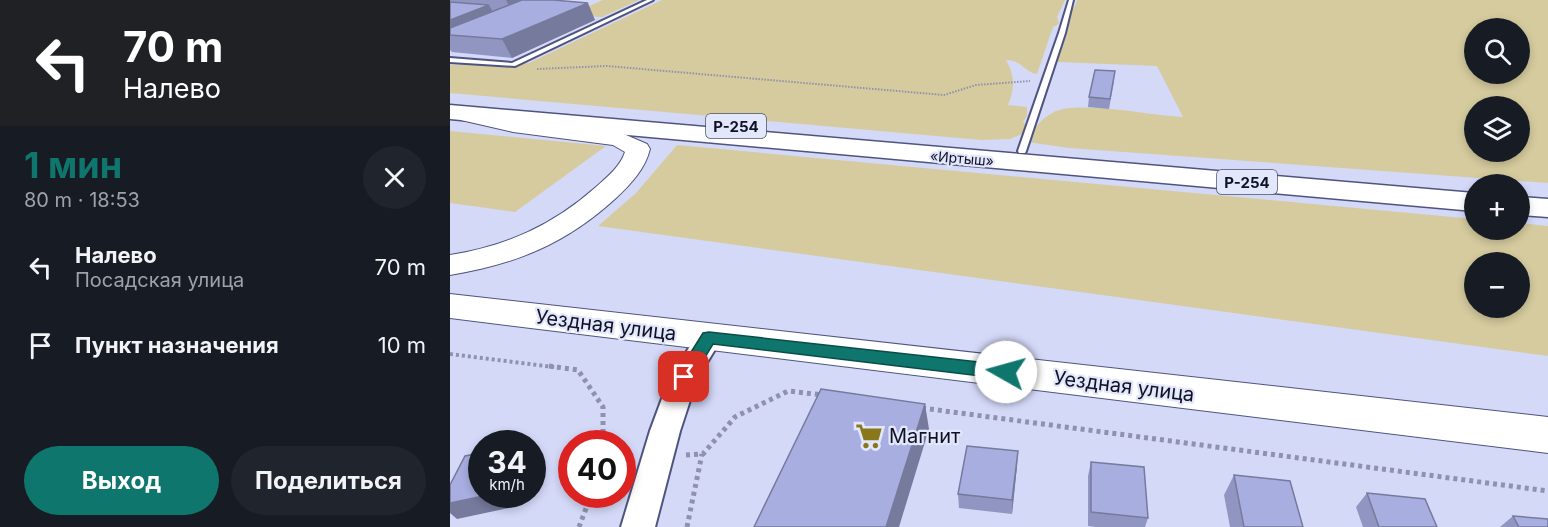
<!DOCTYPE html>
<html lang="ru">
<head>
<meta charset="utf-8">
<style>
  :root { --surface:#171b24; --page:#20242c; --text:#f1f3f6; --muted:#9ea1a6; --accent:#0f766e }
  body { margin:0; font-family:Inter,sans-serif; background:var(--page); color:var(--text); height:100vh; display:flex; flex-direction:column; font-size:22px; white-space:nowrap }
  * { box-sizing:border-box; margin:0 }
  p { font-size:20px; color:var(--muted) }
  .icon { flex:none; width:33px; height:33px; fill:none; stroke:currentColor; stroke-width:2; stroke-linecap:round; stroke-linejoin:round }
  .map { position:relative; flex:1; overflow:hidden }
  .details { display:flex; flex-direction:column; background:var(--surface); width:450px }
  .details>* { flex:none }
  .banner { background:#202124; color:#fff; overflow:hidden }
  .fabs { position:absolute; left:1014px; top:18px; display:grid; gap:12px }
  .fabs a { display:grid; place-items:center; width:66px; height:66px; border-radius:50%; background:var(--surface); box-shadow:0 3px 9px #0003; font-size:30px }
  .speed { position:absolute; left:18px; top:430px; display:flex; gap:12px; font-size:30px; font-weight:700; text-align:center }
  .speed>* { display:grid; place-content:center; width:78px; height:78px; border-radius:50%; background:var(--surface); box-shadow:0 3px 9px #0003; line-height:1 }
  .speed small { font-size:15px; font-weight:400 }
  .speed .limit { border:9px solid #d22; background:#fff; color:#111 }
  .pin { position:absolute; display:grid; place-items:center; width:51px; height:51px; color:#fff; margin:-26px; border-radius:12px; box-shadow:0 3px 9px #0006 }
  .me { position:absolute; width:66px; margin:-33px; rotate:277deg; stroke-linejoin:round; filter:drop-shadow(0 0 4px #0008) }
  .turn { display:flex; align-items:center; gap:21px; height:126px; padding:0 24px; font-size:27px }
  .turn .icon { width:78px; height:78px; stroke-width:2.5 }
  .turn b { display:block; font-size:42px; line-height:51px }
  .round { display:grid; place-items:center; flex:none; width:63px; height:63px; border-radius:32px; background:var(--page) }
  .summary { display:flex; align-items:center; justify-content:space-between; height:102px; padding:0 24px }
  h1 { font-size:36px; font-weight:700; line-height:45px; color:var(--accent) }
  .primary-button { display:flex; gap:12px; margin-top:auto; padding:12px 24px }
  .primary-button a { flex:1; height:69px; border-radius:36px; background:var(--accent); color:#fff; font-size:24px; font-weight:700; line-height:69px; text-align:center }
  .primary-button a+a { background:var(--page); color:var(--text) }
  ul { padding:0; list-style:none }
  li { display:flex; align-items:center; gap:18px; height:78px; padding:0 24px }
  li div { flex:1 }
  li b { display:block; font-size:22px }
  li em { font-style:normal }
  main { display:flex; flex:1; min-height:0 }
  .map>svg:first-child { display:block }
  .green { fill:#d5cb9e; fill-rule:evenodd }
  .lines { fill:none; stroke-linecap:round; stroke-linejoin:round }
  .lane-casing { stroke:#4e547f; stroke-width:4 }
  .street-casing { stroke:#4e547f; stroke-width:4 }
  .secondary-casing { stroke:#4e547f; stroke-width:2 }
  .highway-casing { stroke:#4e547f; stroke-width:3 }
  .path-far2 { stroke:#8e92ac; stroke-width:2; stroke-dasharray:1.5 1.5; stroke-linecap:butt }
  .path-far1 { stroke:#8e92ac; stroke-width:4; stroke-dasharray:3 3; stroke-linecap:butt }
  .path { stroke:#8e92ac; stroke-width:5; stroke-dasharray:4 4; stroke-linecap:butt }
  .lane { fill:#fff; fill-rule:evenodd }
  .street { fill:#fff; fill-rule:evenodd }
  .secondary { fill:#fff; fill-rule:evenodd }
  .highway { fill:#fff; fill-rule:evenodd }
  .wall { fill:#9096c1 }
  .shaded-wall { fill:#767a9d }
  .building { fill:#a8afe0; stroke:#767a9d; stroke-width:1.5 }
  .route { fill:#0f766e; stroke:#0a4d48; stroke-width:1.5 }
  .labels { text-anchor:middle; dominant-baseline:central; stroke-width:4.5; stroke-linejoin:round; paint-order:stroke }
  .far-street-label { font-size:14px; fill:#101224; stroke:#e3e7fc }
  .shield { fill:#e3e7fc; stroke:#4f5265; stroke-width:1.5 }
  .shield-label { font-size:15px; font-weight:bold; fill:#101224 }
  .near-street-label { font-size:20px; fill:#101224; stroke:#e3e7fc }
  .near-poi-label { font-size:20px; fill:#101224; stroke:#e3e7fc; text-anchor:start }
</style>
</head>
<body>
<main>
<section class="details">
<div class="banner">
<div class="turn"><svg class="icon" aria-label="left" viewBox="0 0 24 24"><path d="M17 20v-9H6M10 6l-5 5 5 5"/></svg><div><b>70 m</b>Налево</div></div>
</div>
<div class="summary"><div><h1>1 мин</h1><p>80 m · 18:53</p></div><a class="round"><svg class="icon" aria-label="close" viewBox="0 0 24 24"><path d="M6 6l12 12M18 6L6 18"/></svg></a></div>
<ul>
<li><svg class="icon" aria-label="left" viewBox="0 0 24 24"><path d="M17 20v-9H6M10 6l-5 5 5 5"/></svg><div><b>Налево</b><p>Посадская улица</p></div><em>70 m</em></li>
<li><svg class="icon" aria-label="arrive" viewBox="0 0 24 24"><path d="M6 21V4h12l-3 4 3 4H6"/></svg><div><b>Пункт назначения</b></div><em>10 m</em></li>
</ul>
<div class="primary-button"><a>Выход</a><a>Поделиться</a></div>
</section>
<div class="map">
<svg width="1098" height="527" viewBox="0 0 1098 527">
  <rect width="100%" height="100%" fill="#d4d9f8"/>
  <path class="green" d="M153 0H189L152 17 88 13H123Z
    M212 0H615L607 17 609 24 603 27 587 74C575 73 572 60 556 60 565 76 565 88 558 105L577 107V116L573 122 576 125 572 134 560 139 531 140 0 93V65L79 63Z
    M627 0H1098V183L619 148 578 142C584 128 590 119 604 112 628 100 703 116 733 117L707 66 609 62 605 60 612 38 616 37 618 30 615 28 619 24V12L625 6ZM1024 28H1070V74H1024ZM1024 106H1070V152H1024Z
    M0 131 156 146 65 212 0 203Z
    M227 145 1024 219V230H1070V223L1098 226V356L148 226 186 193ZM1024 262H1070V308H1024Z"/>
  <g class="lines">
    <defs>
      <path id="lane" d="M197 0H203L65 66 0 62V58L62 63Z
        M619 0H623L615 33 576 151 575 153H569L568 151 609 33Z"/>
      <path id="street" d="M259 328 268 331 272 338 247 379 230 431 205 527H171L200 431 220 377 250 331Z"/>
      <path id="secondary" d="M19 108 63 118 169 132 197 144 200 149C195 169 181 184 166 198 116 244 66 264 0 275V255C57 246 103 225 146 187 157 177 170 167 175 152L163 145 63 132 11 120 8 115 11 110Z
        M0 294 1098 417V453L0 318Z"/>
      <path id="highway" d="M0 105 1024 193V211L0 119Z
        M1070 197 1098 199V217L1070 215Z"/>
    </defs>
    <use href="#lane" class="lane-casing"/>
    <use href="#street" class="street-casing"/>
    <use href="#secondary" class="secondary-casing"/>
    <use href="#highway" class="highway-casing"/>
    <path class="path-far2" d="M87 69 157 66 494 95 526 85 580 81"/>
    <path class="path-far1" d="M0 354 111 368"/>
    <path class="path" d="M99 366 128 370 153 407V444
      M472 408 1098 491
      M236 455 253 454 285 417 338 391 373 395
      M129 527 141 495
      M237 527 252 454"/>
    <use href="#lane" class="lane"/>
    <use href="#street" class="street"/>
    <use href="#secondary" class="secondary"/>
    <use href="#highway" class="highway"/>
  </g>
  <path class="wall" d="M0 0H103L145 20 62 58 2 52 0 50Z
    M664 81 659 109 638 107 639 97Z
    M641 462 698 518 695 527H646L638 526V476Z
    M567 466 562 514 509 508 508 494Z
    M784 475 853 527H780L774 495Z
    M917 493 987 527H913L906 507Z
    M1063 516 1098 527H1050Z"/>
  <path class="shaded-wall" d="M56 0H72L64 16Z
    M138 3 145 20 62 58 52 39Z
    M39 5 48 22 0 30V20Z
    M475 404 479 429 449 527H436Z
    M568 451 567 466 562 514V500Z
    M82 456 86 460 82 470Z
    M38 495H72L68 506 7 519 0 513V503Z"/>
  <path class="building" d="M72 0H103L138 3 52 39 0 35V28Z
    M0 2 39 5 0 20Z
    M645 70 665 71 660 99 639 97Z
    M371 389 475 404 436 527H304Z
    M517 446 568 451 562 500 508 494Z
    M32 453V495H38L0 503V485L15 456Z
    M641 462 694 467 698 518 641 512Z
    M784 475 840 481 853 527H794Z
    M917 493 975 499 987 527H929Z
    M1063 516 1098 519V527H1069Z"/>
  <path class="route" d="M259 332 556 365 562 367 564 372 562 377 556 379 263 344 240 382 234 384 228 382 225 377 228 373 253 333Z"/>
  <defs>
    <symbol id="supermarket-bare" viewBox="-9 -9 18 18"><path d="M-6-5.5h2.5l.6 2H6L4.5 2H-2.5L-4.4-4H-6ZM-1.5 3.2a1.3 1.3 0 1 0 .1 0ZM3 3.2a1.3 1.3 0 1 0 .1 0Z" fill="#89771c" stroke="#e3e7fc" stroke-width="2.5" paint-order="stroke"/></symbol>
  </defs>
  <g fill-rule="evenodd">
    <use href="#supermarket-bare" x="400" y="417" width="38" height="38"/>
  </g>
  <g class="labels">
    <g class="far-street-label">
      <text transform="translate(512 158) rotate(5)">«Иртыш»</text>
    </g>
    <g class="shield">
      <rect x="256" y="114" width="60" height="24" rx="4.5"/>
      <rect x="767" y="170" width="60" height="24" rx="4.5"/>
    </g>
    <g class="shield-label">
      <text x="286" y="126">Р-254</text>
      <text x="797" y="182">Р-254</text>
    </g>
    <g class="near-street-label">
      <text transform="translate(156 325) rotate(7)">Уездная улица</text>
      <text transform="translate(674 386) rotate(7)">Уездная улица</text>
    </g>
    <g class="near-poi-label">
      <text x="439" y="436">Магнит</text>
    </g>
  </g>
</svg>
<div class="fabs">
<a><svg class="icon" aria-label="search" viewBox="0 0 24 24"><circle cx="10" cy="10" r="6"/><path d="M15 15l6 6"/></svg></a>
<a><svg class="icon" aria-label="layers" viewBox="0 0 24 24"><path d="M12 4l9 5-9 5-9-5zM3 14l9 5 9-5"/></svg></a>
<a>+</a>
<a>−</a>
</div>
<div class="speed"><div>34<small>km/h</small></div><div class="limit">40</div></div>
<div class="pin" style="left:234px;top:377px;background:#d93025"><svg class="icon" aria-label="arrive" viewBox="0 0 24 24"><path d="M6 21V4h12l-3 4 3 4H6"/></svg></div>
<svg class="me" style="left:556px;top:372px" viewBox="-20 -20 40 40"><circle r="19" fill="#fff"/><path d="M0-13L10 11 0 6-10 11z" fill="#0f766e"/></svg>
</div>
</main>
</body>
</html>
